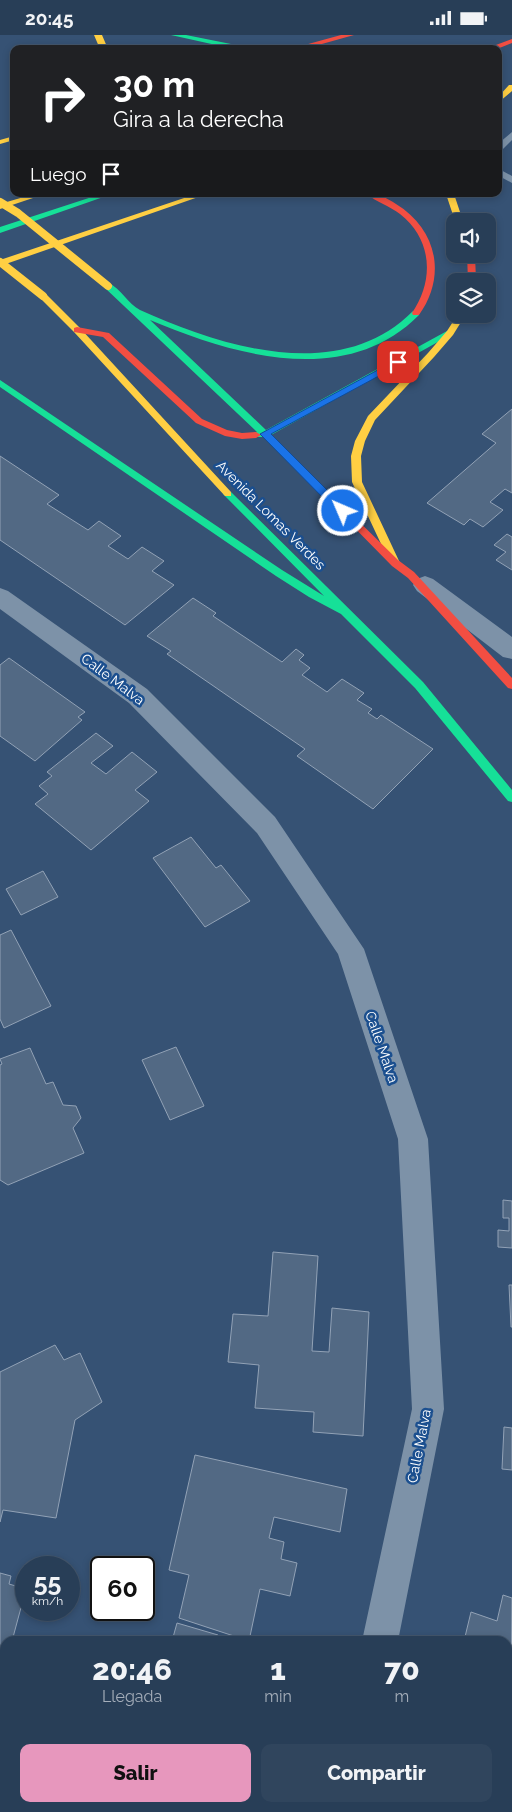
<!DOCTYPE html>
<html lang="es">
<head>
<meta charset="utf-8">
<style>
  :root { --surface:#283e57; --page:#30455d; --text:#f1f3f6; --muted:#a5aeba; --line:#44576d; --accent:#e797bd }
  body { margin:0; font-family:Raleway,sans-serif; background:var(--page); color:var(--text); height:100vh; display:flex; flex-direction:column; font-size:19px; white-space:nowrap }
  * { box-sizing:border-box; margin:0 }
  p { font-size:16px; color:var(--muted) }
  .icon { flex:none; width:28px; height:28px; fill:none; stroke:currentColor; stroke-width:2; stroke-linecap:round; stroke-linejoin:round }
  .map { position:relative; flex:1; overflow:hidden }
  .sheet { position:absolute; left:0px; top:1601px; width:512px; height:176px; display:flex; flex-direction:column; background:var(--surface); border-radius:15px 15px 0 0; box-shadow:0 2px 8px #0003,0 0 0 1px var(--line) }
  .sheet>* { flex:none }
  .guide { position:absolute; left:10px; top:10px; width:492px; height:152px; border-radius:10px; box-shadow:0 2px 8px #0003,0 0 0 1px var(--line); background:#202124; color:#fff; overflow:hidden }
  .fabs { position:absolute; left:446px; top:178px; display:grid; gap:10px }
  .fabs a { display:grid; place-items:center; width:50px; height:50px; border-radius:10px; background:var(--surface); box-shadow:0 2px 8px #0003,0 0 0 1px var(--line); font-size:25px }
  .speed { position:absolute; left:15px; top:1521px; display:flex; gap:10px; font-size:25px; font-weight:700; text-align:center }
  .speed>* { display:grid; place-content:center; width:65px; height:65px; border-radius:50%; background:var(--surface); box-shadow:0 2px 8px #0003,0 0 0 1px var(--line); line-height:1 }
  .speed small { font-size:12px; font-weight:400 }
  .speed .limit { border:2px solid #111; border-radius:8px; background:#fff; color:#111 }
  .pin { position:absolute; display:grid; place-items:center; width:42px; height:42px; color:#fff; margin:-21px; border-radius:10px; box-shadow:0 2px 8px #0006 }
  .me { position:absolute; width:55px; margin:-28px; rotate:315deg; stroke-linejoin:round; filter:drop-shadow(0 0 4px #0008) }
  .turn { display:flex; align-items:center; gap:18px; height:105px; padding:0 20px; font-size:22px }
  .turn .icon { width:65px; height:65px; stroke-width:2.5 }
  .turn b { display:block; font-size:35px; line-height:42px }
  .then { display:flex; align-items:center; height:48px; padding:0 20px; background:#0003; gap:10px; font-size:19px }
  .eta { display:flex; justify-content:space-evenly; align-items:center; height:85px; text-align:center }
  .eta b { font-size:30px; font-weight:800; line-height:35px }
  .action { display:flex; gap:10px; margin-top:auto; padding:10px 20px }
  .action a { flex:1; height:58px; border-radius:10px; background:var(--accent); color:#111; font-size:20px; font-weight:800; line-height:58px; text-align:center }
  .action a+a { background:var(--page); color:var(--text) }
  .status { display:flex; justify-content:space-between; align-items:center; height:35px; padding:0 25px; background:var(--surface); direction:ltr }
  .status svg { height:14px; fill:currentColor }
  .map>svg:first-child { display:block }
  .building { fill:#526984; stroke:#92a2b6 }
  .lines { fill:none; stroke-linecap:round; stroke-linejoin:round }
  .lane { fill:#7d92a8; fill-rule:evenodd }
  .street { fill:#7d92a8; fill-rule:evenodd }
  .fast { fill:#16e098; fill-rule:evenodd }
  .slow { fill:#ffcf43; fill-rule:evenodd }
  .jam { fill:#f24e42; fill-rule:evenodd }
  .slow-bridge { stroke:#ffcf43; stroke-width:8 }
  .route { fill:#1a73e8; stroke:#114b97 }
  .labels { text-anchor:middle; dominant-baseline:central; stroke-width:5; stroke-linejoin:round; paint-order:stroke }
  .street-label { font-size:14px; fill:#fff; stroke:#1b4f8f }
</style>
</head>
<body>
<div class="status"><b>20:45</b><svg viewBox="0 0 49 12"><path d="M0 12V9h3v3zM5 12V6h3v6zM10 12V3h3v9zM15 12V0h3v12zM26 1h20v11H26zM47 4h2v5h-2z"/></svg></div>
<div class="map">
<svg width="512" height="1777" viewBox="0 0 512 1777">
  <rect width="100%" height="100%" fill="#365274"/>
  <path class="building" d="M512 374V458L505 454 490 467 503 475 483 492 470 484 464 490 427 468 496 408 482 399Z
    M0 421 59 460 47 469 88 495 99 486 121 501 108 511 128 524 142 512 164 526 152 536 174 550 125 590 0 505Z
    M507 499 512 502V535L496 525 506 517 494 510Z
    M193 563 216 578 213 581 282 627 296 614 304 620 299 625 310 633 302 640 327 657 342 644 364 658 357 665 372 674 368 678 377 684 381 680 433 714 373 774 297 721 305 714 167 619 171 616 147 601Z
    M9 623 85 677 78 682 82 685 35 726 0 701V630Z
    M96 698 113 711 91 728 106 739 132 717 157 737 135 755 149 766 91 815 35 769 48 759 39 751 52 741 47 737Z
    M191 802 216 833 221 830 250 866 205 892 153 823Z
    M43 836 58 862 21 880 6 854Z
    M11 895 51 971 4 993 0 984V900Z
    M176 1012 204 1071 170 1085 142 1025Z
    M30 1013 46 1049 53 1047 63 1070 76 1071 81 1083 73 1093 84 1118 8 1150 0 1145V1030L2 1029 0 1024Z
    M503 1165 512 1166V1213L498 1212V1195L509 1196V1183H503Z
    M273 1217 318 1221 312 1316 329 1317 332 1273 369 1277 363 1401 313 1397 314 1377 255 1373 259 1330 228 1327 233 1279 268 1281Z
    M509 1250H512V1292H511Z
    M55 1310 64 1325 80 1318 102 1367 75 1385 56 1483 3 1475 0 1487V1337Z
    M504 1392 512 1393V1435L502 1434Z
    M195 1420 347 1454 340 1497 274 1482 269 1503 284 1507 281 1524 297 1528 290 1561 260 1554 249 1606 179 1583 189 1540 169 1535Z
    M0 1538 11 1541 9 1549 26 1554 12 1606H5V1621L0 1619Z
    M503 1560 512 1563 510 1773 508 1772V1606H464L471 1577 497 1586Z
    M177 1588 218 1600 216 1606H172Z
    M149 1772H246L245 1777H148Z
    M429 1772H484L483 1777H428Z"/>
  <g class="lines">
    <path class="lane" d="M512 97V105L502 115 499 116V108Z
      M499 134 512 141V148L499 141Z"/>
    <path class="street" d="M425 541 433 544 512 602V624L503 622 417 556 413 550 417 544Z
      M0 553 8 556 147 654 275 782 364 914 428 1104 444 1374 398 1606H362L412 1374 398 1104 338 919 257 798 129 668 0 574Z
      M327 1772H364V1777H326Z"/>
    <path class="fast" d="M171 0H186L236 10 304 9 308 11 304 13 234 14Z
      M101 159H112L0 198V192Z
      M108 248C121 253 128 269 140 275 222 312 340 350 413 276H419V280C346 354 233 320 150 285L266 395 447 296 450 295 454 298 271 400 340 468 342 470 337 473 334 472 263 402H253V398L257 397 105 253 104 251Z
      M0 345 282 535 324 561 223 459 228 456 231 457 423 647 512 755V767L508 766 415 653 341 579 309 562 276 541 0 352Z"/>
    <path class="slow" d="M94 0H102L108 14H100Z
      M509 50H512V56L499 67V61Z
      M14 101V105L0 109V105Z
      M34 159H45L0 174V169Z
      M196 159H207L0 231V225Z
      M446 159H454L463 186H455Z
      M43 258 46 259 80 293 231 457V461H225L74 297 40 263 39 261Z
      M458 279H466L453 300 434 322 375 385 365 406 361 421 362 447 400 528 395 532 390 528 352 447 351 421 355 406 368 381 428 318 447 296Z"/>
    <path class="jam" d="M341 0H354L304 14H290Z
      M512 4V8L497 14H485Z
      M367 159C378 158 386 163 396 169 437 194 447 241 419 280H413L412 278C434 246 433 205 400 179 390 171 376 167 367 159Z
      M467 219H475L476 246H468Z
      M77 292 109 298 202 384 227 395 242 398 256 397 261 400 256 403 242 404 225 401 196 388 103 302 74 297V293Z
      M337 467 340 468 398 525 414 537 512 643V654L508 653 408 543 392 531 334 472 332 470Z"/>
    <path class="slow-bridge" d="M0 167 18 178 108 251
      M0 227 43 261"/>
  </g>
  <path class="route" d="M398 324 401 325V329L271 399 348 476 343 480 339 479 260 399Z"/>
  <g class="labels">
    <g class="street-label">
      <text transform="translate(271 480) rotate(45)">Avenida Lomas Verdes</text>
      <text transform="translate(113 644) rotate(37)">Calle Malva</text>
      <text transform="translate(382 1012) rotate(71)">Calle Malva</text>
      <text transform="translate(419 1411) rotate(-79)">Calle Malva</text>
    </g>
  </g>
</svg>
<div class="fabs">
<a><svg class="icon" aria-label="sound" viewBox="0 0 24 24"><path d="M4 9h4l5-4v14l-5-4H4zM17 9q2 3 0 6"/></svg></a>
<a><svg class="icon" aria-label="layers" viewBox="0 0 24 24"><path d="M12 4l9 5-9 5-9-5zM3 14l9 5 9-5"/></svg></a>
</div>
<div class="speed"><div>55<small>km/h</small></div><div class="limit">60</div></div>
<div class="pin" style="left:398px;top:327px;background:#d93025"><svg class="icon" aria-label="arrive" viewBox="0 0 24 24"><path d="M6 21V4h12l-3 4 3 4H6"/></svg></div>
<svg class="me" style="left:343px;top:476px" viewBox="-20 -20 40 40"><circle r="17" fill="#1a73e8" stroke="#fff" stroke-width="3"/><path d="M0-11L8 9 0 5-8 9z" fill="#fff"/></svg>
<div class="guide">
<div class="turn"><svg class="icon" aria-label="right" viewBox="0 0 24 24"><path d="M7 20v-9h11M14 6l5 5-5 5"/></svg><div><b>30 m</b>Gira a la derecha</div></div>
<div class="then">Luego<svg class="icon" aria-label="arrive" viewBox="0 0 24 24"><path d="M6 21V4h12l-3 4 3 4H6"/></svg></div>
</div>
<section class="sheet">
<div class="eta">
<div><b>20:46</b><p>Llegada</p></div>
<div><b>1</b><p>min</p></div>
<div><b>70</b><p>m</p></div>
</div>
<div class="action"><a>Salir</a><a>Compartir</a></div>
</section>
</div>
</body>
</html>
